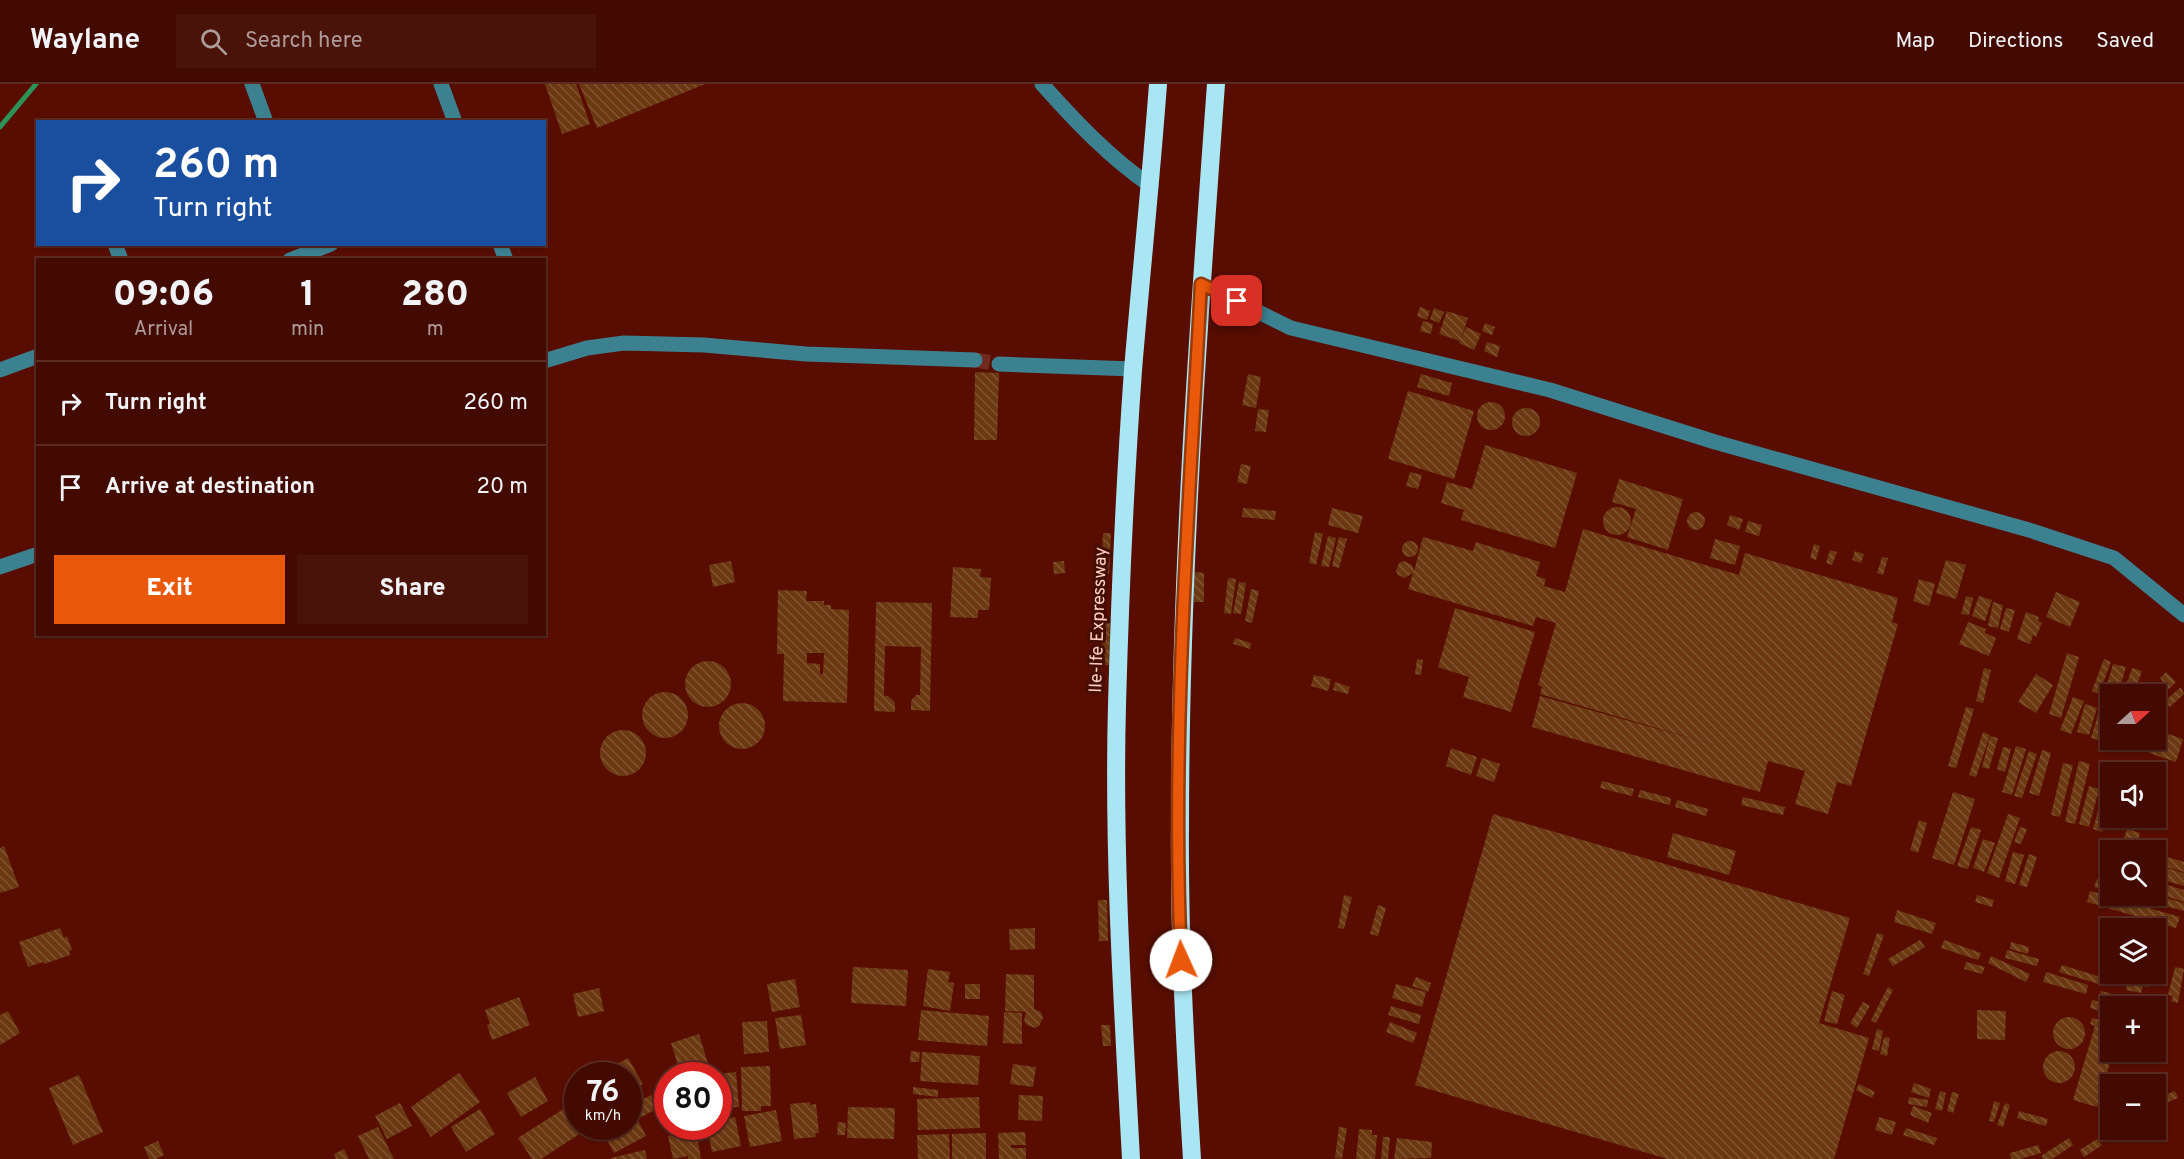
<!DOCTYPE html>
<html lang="en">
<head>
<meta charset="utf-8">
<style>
  :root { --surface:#420a00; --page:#49130a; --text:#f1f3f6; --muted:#ae9a99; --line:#5a2b22; --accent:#ea580c }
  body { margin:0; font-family:Overpass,sans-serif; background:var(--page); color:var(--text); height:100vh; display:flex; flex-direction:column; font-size:22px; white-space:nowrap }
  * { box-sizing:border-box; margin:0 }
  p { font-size:20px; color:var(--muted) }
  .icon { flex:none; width:33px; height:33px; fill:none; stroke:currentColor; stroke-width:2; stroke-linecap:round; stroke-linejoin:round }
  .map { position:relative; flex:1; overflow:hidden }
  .drawer { position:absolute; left:36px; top:174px; width:510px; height:378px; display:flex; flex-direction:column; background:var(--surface); border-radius:0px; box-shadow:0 2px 4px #0004,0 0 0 2px var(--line) }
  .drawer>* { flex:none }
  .top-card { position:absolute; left:36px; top:36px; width:510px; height:126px; border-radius:0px; box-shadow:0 2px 4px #0004,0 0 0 2px var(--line); background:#1a4fa0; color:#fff; overflow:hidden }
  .needle { width:39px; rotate:69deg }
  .tools { position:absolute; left:2100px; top:600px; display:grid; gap:12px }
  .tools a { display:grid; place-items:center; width:66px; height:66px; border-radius:0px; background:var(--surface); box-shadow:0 2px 4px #0004,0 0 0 2px var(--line); font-size:30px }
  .speed { position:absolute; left:564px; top:978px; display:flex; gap:12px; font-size:30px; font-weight:700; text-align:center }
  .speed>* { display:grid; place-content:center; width:78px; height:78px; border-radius:50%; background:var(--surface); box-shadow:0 2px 4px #0004,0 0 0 2px var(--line); line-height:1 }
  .speed small { font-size:15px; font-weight:400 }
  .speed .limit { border:9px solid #d22; background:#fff; color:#111 }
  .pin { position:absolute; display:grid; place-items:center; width:51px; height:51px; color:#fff; margin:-26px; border-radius:12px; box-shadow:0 3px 9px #0006 }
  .me { position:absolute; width:66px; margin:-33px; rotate:358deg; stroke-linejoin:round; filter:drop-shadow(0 0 4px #0008) }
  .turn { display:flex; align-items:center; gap:21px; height:126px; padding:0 18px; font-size:27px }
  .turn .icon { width:78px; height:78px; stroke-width:2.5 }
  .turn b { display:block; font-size:42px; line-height:51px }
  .eta { display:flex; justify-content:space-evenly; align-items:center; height:102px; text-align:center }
  .eta b { font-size:36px; font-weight:800; line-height:42px }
  .button { display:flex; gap:12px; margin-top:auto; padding:12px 18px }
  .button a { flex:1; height:69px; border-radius:0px; background:var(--accent); color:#fff; font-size:24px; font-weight:800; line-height:69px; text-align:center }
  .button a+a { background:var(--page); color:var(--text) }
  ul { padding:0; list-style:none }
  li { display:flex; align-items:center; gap:18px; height:84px; padding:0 18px; border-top:2px solid var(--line) }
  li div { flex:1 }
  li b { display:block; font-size:22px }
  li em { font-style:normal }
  header { display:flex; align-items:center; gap:36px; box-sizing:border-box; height:84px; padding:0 30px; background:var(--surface); border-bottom:2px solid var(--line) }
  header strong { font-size:28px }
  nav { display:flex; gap:33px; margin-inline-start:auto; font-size:21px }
  .search { width:420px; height:54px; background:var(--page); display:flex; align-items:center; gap:15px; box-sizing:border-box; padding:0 21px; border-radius:0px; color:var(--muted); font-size:22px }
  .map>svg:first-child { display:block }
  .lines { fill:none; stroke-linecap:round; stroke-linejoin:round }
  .stream { stroke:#2d9257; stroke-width:5 }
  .building { fill:url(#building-back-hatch); fill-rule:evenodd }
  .minor-tunnel { stroke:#712a1e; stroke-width:15; stroke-dasharray:15 8; stroke-linecap:butt }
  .minor { stroke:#3c8190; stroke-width:15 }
  .highway { stroke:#a9e6f4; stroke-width:18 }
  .route-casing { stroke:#983908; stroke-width:15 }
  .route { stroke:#ea580c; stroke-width:10 }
  .labels { text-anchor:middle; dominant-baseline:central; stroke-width:6; stroke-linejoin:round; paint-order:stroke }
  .street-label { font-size:18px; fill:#fed0c5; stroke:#450d03 }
</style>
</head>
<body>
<header>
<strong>Waylane</strong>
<div class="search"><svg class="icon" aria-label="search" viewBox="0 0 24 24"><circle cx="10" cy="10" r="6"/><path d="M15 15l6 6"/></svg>Search here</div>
<nav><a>Map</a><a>Directions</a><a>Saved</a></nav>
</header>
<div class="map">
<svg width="2184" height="1075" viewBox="0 0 2184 1075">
  <defs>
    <pattern id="building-back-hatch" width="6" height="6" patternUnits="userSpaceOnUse" patternTransform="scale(1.5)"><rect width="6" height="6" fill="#6b3811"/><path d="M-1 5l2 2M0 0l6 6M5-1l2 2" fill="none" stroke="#815432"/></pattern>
  </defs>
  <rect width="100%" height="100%" fill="#580d00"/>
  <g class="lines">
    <path class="stream" d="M0 43 36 0"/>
  </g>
  <path class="building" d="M545 0H576L590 40 562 50Z
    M579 0H705L597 44Z
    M1420 223 1430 227 1427 236 1417 232Z
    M1434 224 1444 228 1439 239 1430 235Z
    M1447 227 1468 234 1460 257 1439 250Z
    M1423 237 1433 240 1431 250 1420 247Z
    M1485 239 1495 243 1492 251 1482 247Z
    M1466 243 1481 250 1474 266 1459 259Z
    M1487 258 1500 262 1497 273 1484 267Z
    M975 288 999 289 997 356H974Z
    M1248 290 1261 293 1256 324 1242 321Z
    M1421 290 1452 299 1449 312 1417 303Z
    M1408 307 1474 327 1454 395 1388 375Z
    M1477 332a14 14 0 1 1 28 0a14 14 0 1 1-28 0Z
    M1512 338a14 14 0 1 1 28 0a14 14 0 1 1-28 0Z
    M1258 325 1269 326 1266 348 1255 347Z
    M1485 361 1577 389 1555 464 1461 436 1464 426 1441 419 1447 398 1472 405Z
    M1241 380 1251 382 1247 400 1237 398Z
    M1410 388 1422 391 1418 405 1406 402Z
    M1619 395 1683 415 1668 466 1627 453 1636 425 1612 418Z
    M1603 437a14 14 0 1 1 28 0a14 14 0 1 1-28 0Z
    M1243 424 1276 427 1275 436 1242 433Z
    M1332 424 1363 432 1358 449 1328 441Z
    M1687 437a9 9 0 1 1 18 0a9 9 0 1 1-18 0Z
    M1730 431 1743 435 1739 446 1727 441Z
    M1748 437 1762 441 1759 452 1745 448Z
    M1583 445 1739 491 1745 469 1898 514 1892 538 1898 540 1851 702 1837 698 1828 730 1795 720 1805 687 1768 677 1760 708 1532 643 1540 612 1715 661 1540 610 1542 603 1538 601 1556 539 1536 533 1533 542 1408 505 1413 489 1405 494 1398 491 1396 487 1399 479 1404 477 1412 481 1414 487 1423 453 1473 467 1476 458 1540 478 1536 492 1546 495 1544 502 1565 508Z
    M1315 448 1323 450 1316 481 1309 479Z
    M1103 449H1111L1109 490H1101Z
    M1328 452 1336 454 1329 483 1321 482Z
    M1339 453 1347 455 1339 484 1332 482Z
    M1715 455 1740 462 1735 481 1710 474Z
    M1402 465a8 8 0 1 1 16 0a8 8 0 1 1-16 0Z
    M1814 460 1820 462 1816 476 1810 474Z
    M1830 466 1837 468 1832 481 1826 479Z
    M1855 467 1864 470 1861 479 1852 476Z
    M1882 473 1888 474 1883 491 1877 489Z
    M1946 476 1966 481 1956 515 1936 509Z
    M731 477 735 498 713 503 709 481Z
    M1064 477 1065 489 1054 490 1053 478Z
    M953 483 981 485 980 493 991 494 989 526H978V534L950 533Z
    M1194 488 1204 489V518H1194Z
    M1228 494 1236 495 1231 530 1224 529Z
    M1919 495 1935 500 1929 522 1913 517Z
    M1239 498 1246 499 1241 530 1233 529Z
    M1251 505 1259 507 1252 539 1245 537Z
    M778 506 807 507 806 517H824V521H831V525L849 526 847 619 783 617 784 570H777ZM807 569H824L823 590H820V580L807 579Z
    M2056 508 2080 518 2070 543 2046 533Z
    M1966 512 1973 514 1969 531 1961 530Z
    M1979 512 1992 516 1985 537 1972 532Z
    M876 518 932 519 930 627 911 626V617L916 611H920L921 563 885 562 884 612H888L895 618V628L874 627Z
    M1993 518 2003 521 1998 544 1988 542Z
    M1455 524 1535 548 1511 628 1463 613 1469 593 1438 583Z
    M2006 524 2015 526 2009 548 2000 545Z
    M2026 528 2039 533 2038 537 2042 539 2036 553 2033 551 2030 560 2017 555Z
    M1968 538 1986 545 1985 549 1996 554 1989 572 1959 560Z
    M1102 539H1110L1109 581H1102Z
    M1235 554 1251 559 1250 565 1233 560Z
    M2067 569 2079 573 2061 634 2049 630Z
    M1417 575 1423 576 1421 591 1415 590Z
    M2104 575 2111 578 2099 610 2092 607Z
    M685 600a23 23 0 1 1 46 0a23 23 0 1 1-46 0Z
    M2113 580 2126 583 2118 610 2105 608Z
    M1984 584 1991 586 1983 619 1976 617Z
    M2132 584 2142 587 2134 610H2123Z
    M2166 588 2176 598 2169 605 2160 594Z
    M2036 590 2053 601 2036 629 2018 618Z
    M1314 591 1331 595 1328 607 1311 602Z
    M1335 598 1350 603 1348 610 1333 606Z
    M2181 603 2184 610 2170 623 2165 617Z
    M642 631a23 23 0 1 1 46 0a23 23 0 1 1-46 0Z
    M2073 613 2084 617 2071 650 2060 646Z
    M719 642a23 23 0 1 1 46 0a23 23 0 1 1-46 0Z
    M2085 620 2097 624 2089 651 2077 648Z
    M2101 620 2110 623 2102 657 2091 654Z
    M1966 623 1974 625 1956 684 1948 682Z
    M2110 636V656H2117L2116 658 2103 656Z
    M2157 646 2183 655 2176 678 2149 669Z
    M600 669a23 23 0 1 1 46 0a23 23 0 1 1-46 0Z
    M1983 648 1990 651 1976 693 1969 691Z
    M1990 652 1998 654 1989 685 1982 683Z
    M2125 656H2139L2136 664 2123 661Z
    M2016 662 2026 665 2012 711 2002 708Z
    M2003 663 2011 665 2005 688 1997 685Z
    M1451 664 1477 673 1471 691 1446 682Z
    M2042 666 2051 669 2039 712 2029 709Z
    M2029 667 2037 670 2022 714 2014 712Z
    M1482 674 1500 680 1494 698 1476 692Z
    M2079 677 2090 680 2075 740 2065 738Z
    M2063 679 2073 681 2060 733 2051 731Z
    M1602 697 1634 705 1632 712 1600 704Z
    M2089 702 2099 705 2089 743 2079 740Z
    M1640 706 1671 714 1670 721 1638 713Z
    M1953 708 1975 715 1954 781 1932 774Z
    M2102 709 2110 711V722L2100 719Z
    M1743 713 1785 723 1783 731 1741 721Z
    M1677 716 1708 725 1706 732 1675 723Z
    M2099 723 2108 726 2102 748 2093 745Z
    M1493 730 1850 834 1819 939 1869 954 1834 1075H1668L1415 1001Z
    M2008 730 2020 734 1999 794 1987 789Z
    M1919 736 1927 739 1918 769 1910 766Z
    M1971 743 1981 746 1968 785 1957 782Z
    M2020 743 2027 745 2021 760 2014 758Z
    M2127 745 2140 749 2137 761 2123 757Z
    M1673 749 1736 767 1729 791 1667 773Z
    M1983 755 1995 759 1984 788 1973 784Z
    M2151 757 2162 759 2160 768 2149 766Z
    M2120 759 2144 766H2117Z
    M4 762 19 803 0 809V764Z
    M2013 768 2024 771 2015 800 2005 797Z
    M2029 770 2037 773 2027 803 2019 801Z
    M2156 770 2184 778V788L2156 780Z
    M2102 781 2110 783V795L2099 792Z
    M2156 781 2184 789V802L2156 794Z
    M2097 795 2110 799V807L2094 803Z
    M2157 798 2184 806V818L2156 809Z
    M2090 807 2180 833 2176 844 2087 818Z
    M1344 811 1352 813 1344 845 1338 844Z
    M1977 811 1994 816 1992 823 1975 818Z
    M2156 811 2184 819V827L2128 812Z
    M1098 816H1107L1108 857H1099Z
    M1378 821 1386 824 1378 852 1370 850Z
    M1897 826 1936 839 1932 850 1894 838Z
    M60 844 64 854 67 852 72 866 69 867 70 871 44 880 43 878 28 883 19 858Z
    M1035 844V865L1010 866 1009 845Z
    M1877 849 1884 851 1869 892 1863 890Z
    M1920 856 1925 863 1893 882 1888 875Z
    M1944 856 1981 869 1978 876 1941 864Z
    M2011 858 2029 863 2028 870 2010 865Z
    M2007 866 2039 875 2037 882 2005 874Z
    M1991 872 2030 890 2026 898 1988 879Z
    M1966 878 1985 883 1982 890 1964 885Z
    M2062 881 2101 893 2099 900 2059 888Z
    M853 883 908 886 906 922 851 919Z
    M2175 883 2184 885 2178 919 2171 917 2173 912 2168 911Z
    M928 885 950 888 948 898 954 899 950 927 923 922Z
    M2046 888 2088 901 2086 910 2043 898Z
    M1006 890 1034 891V925L1041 928 1043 934 1039 942 1035 944 1027 941 1024 937 1026 928 1005 927Z
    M2126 890H2152L2149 903 2143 902 2141 909 2126 906 2128 898 2124 897Z
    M1416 893 1431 899 1428 908 1412 902Z
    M795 895 800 923 772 928 767 900Z
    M965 900H980V915H965Z
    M1396 900 1426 908 1422 923 1392 914Z
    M1888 903 1893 906 1876 939 1871 936Z
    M599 904 604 927 578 933 573 910Z
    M1832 907 1845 911 1837 940 1824 937Z
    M2101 907 2139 917 2138 922H2129L2099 914Z
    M519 913 530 941 492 956 487 941 490 940 485 926Z
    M2092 916 2110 921V930L2090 924Z
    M1863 918 1870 922 1857 944 1850 939Z
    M1391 922 1421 931 1419 940 1388 931Z
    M921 926 989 932 987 962 918 956Z
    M1977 926 2006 927 2005 956 1977 955Z
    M8 927 20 949 0 961V931Z
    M1004 928 1022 929V960L1003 959Z
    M801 931 806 961 780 965 775 934Z
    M2053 949a16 16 0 1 1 32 0a16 16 0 1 1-32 0Z
    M2092 934 2110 939V968H2113L2097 1023 2073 1016 2095 942 2090 940Z
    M767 937 769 968 744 970 742 938Z
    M1390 938 1417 949 1413 959 1386 948Z
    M1101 941H1110L1111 962H1103Z
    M1877 945 1883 947 1879 967 1872 965Z
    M699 950 708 980 680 988 671 959Z
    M1884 953 1890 954 1887 972 1880 970Z
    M2043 983a16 16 0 1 1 32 0a16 16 0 1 1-32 0Z
    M911 967 920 968 919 978H910Z
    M922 968 980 972 978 1001 920 997Z
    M628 974 643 1000 628 1008V992H596Z
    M1013 980 1036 983 1033 1003 1010 1000Z
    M770 982 771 1022H761V1027H742L741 983Z
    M736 988 739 1023 721 1024V1021H718V990Z
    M459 989 480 1018 431 1053 411 1023Z
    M79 991 103 1048 73 1061 49 1004Z
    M535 993 548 1017 521 1033 507 1009Z
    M1914 999 1931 1005 1929 1014 1911 1008Z
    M1859 1000 1875 1008 1872 1014 1856 1006Z
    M913 1003 938 1006V1013L913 1010Z
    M1940 1007 1946 1009 1942 1027 1935 1025Z
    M2175 1007 2178 1014 2156 1023V1015Z
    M1952 1008 1959 1010 1953 1029 1947 1027Z
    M651 1011 658 1024 638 1035 632 1021Z
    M1019 1011 1043 1012 1042 1037 1018 1036Z
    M979 1013 980 1044 918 1046 917 1015Z
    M1909 1013 1928 1016 1927 1023 1908 1020Z
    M574 1017 578 1020V1035L567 1024Z
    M1994 1017 2000 1019 1994 1038 1989 1037Z
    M810 1018V1021L816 1020 819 1049H815L816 1053 794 1055 790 1020Z
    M400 1019 412 1042 387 1055 375 1032Z
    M2005 1019 2010 1021 2003 1043 1997 1041Z
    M1913 1022 1932 1029 1928 1039 1910 1031Z
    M848 1023 895 1024 894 1055 847 1054Z
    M565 1024 581 1049 541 1075H532L518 1054Z
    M480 1025 495 1050 466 1068 451 1043Z
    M632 1025 646 1052 614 1069 600 1042H628V1027Z
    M776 1026 782 1057 750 1063 744 1032Z
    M2019 1027 2048 1035 2046 1042 2017 1034Z
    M735 1033 741 1062 712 1068 707 1042H718V1037Z
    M1879 1033 1896 1038 1892 1051 1875 1046Z
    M838 1038 846 1039 845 1051H837Z
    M378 1043 394 1075H369L358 1052Z
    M1339 1043 1347 1044 1342 1075 1335 1074Z
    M1906 1044 1937 1054 1934 1061 1903 1051Z
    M1359 1045 1372 1046V1051H1377L1375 1075H1356Z
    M696 1046 701 1075H688V1072L673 1075 668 1052Z
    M1025 1048 1026 1061H1011V1064H1026V1075H999L998 1049Z
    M986 1049V1075H952V1050Z
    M949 1050 950 1075H918L917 1051Z
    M1383 1053H1390L1388 1075H1381Z
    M1397 1054 1432 1058 1431 1074 1394 1075Z
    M2069 1054 2073 1061 2052 1075H2043L2041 1072Z
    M2097 1055 2102 1061 2084 1073 2080 1066Z
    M158 1057 164 1071 156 1075H149L144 1063Z
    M2038 1061 2041 1069 2020 1075H2011L2010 1069Z
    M344 1065 349 1075H336L334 1070Z
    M645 1066 647 1075H611V1074Z"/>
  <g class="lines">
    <path class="minor-tunnel" d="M975 276 999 280"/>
    <path class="minor" d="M252 0 266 38
      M441 0 455 38
      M1042 0C1075 37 1110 74 1151 102
      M115 160 121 176
      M500 160 506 176
      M290 176 331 160
      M1201 200 1291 244 1550 306 1715 358 2029 446 2114 474 2184 531
      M544 277 587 264 624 259 704 261 806 270 975 276
      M999 280 1133 285
      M0 286 38 272
      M0 483 38 470"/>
    <path class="highway" d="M1131 1075C1123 924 1113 772 1117 621 1120 509 1125 397 1133 286 1141 190 1151 95 1158 0
      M1192 1075C1185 963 1179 852 1180 740 1180 493 1198 246 1216 0"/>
  </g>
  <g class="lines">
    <defs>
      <path id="route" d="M1181 876C1171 651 1189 425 1201 200L1237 217"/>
    </defs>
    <use href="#route" class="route-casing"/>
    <use href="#route" class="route"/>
  </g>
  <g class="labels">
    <g class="street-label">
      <text transform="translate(1099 536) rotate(-88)">Ile-Ife Expressway</text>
    </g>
  </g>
</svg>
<div class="tools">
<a><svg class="needle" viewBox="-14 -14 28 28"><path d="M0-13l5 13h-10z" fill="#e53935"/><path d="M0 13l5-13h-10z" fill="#ae9a99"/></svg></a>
<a><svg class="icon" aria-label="sound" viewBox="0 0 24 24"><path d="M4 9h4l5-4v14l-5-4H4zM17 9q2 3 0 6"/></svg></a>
<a><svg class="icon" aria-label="search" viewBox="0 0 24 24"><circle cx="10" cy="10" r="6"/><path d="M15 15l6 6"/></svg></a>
<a><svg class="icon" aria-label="layers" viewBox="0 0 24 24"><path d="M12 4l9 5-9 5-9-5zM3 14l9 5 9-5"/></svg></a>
<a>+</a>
<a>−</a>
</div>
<div class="speed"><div>76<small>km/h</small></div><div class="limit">80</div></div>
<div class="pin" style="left:1237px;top:217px;background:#d93025"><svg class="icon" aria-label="arrive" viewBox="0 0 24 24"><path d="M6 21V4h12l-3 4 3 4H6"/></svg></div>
<svg class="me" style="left:1181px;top:876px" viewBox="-20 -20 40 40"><circle r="19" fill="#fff"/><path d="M0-13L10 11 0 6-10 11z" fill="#ea580c"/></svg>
<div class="top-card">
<div class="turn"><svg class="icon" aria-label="right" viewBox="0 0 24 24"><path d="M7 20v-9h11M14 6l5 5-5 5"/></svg><div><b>260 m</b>Turn right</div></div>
</div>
<section class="drawer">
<div class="eta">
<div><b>09:06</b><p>Arrival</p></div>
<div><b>1</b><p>min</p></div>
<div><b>280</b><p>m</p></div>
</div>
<ul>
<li><svg class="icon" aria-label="right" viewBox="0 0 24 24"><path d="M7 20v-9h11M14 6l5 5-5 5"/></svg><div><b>Turn right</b></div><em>260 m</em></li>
<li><svg class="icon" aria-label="arrive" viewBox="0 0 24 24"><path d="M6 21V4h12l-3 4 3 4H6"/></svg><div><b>Arrive at destination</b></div><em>20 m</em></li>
</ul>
<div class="button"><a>Exit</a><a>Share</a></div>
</section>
</div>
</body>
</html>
